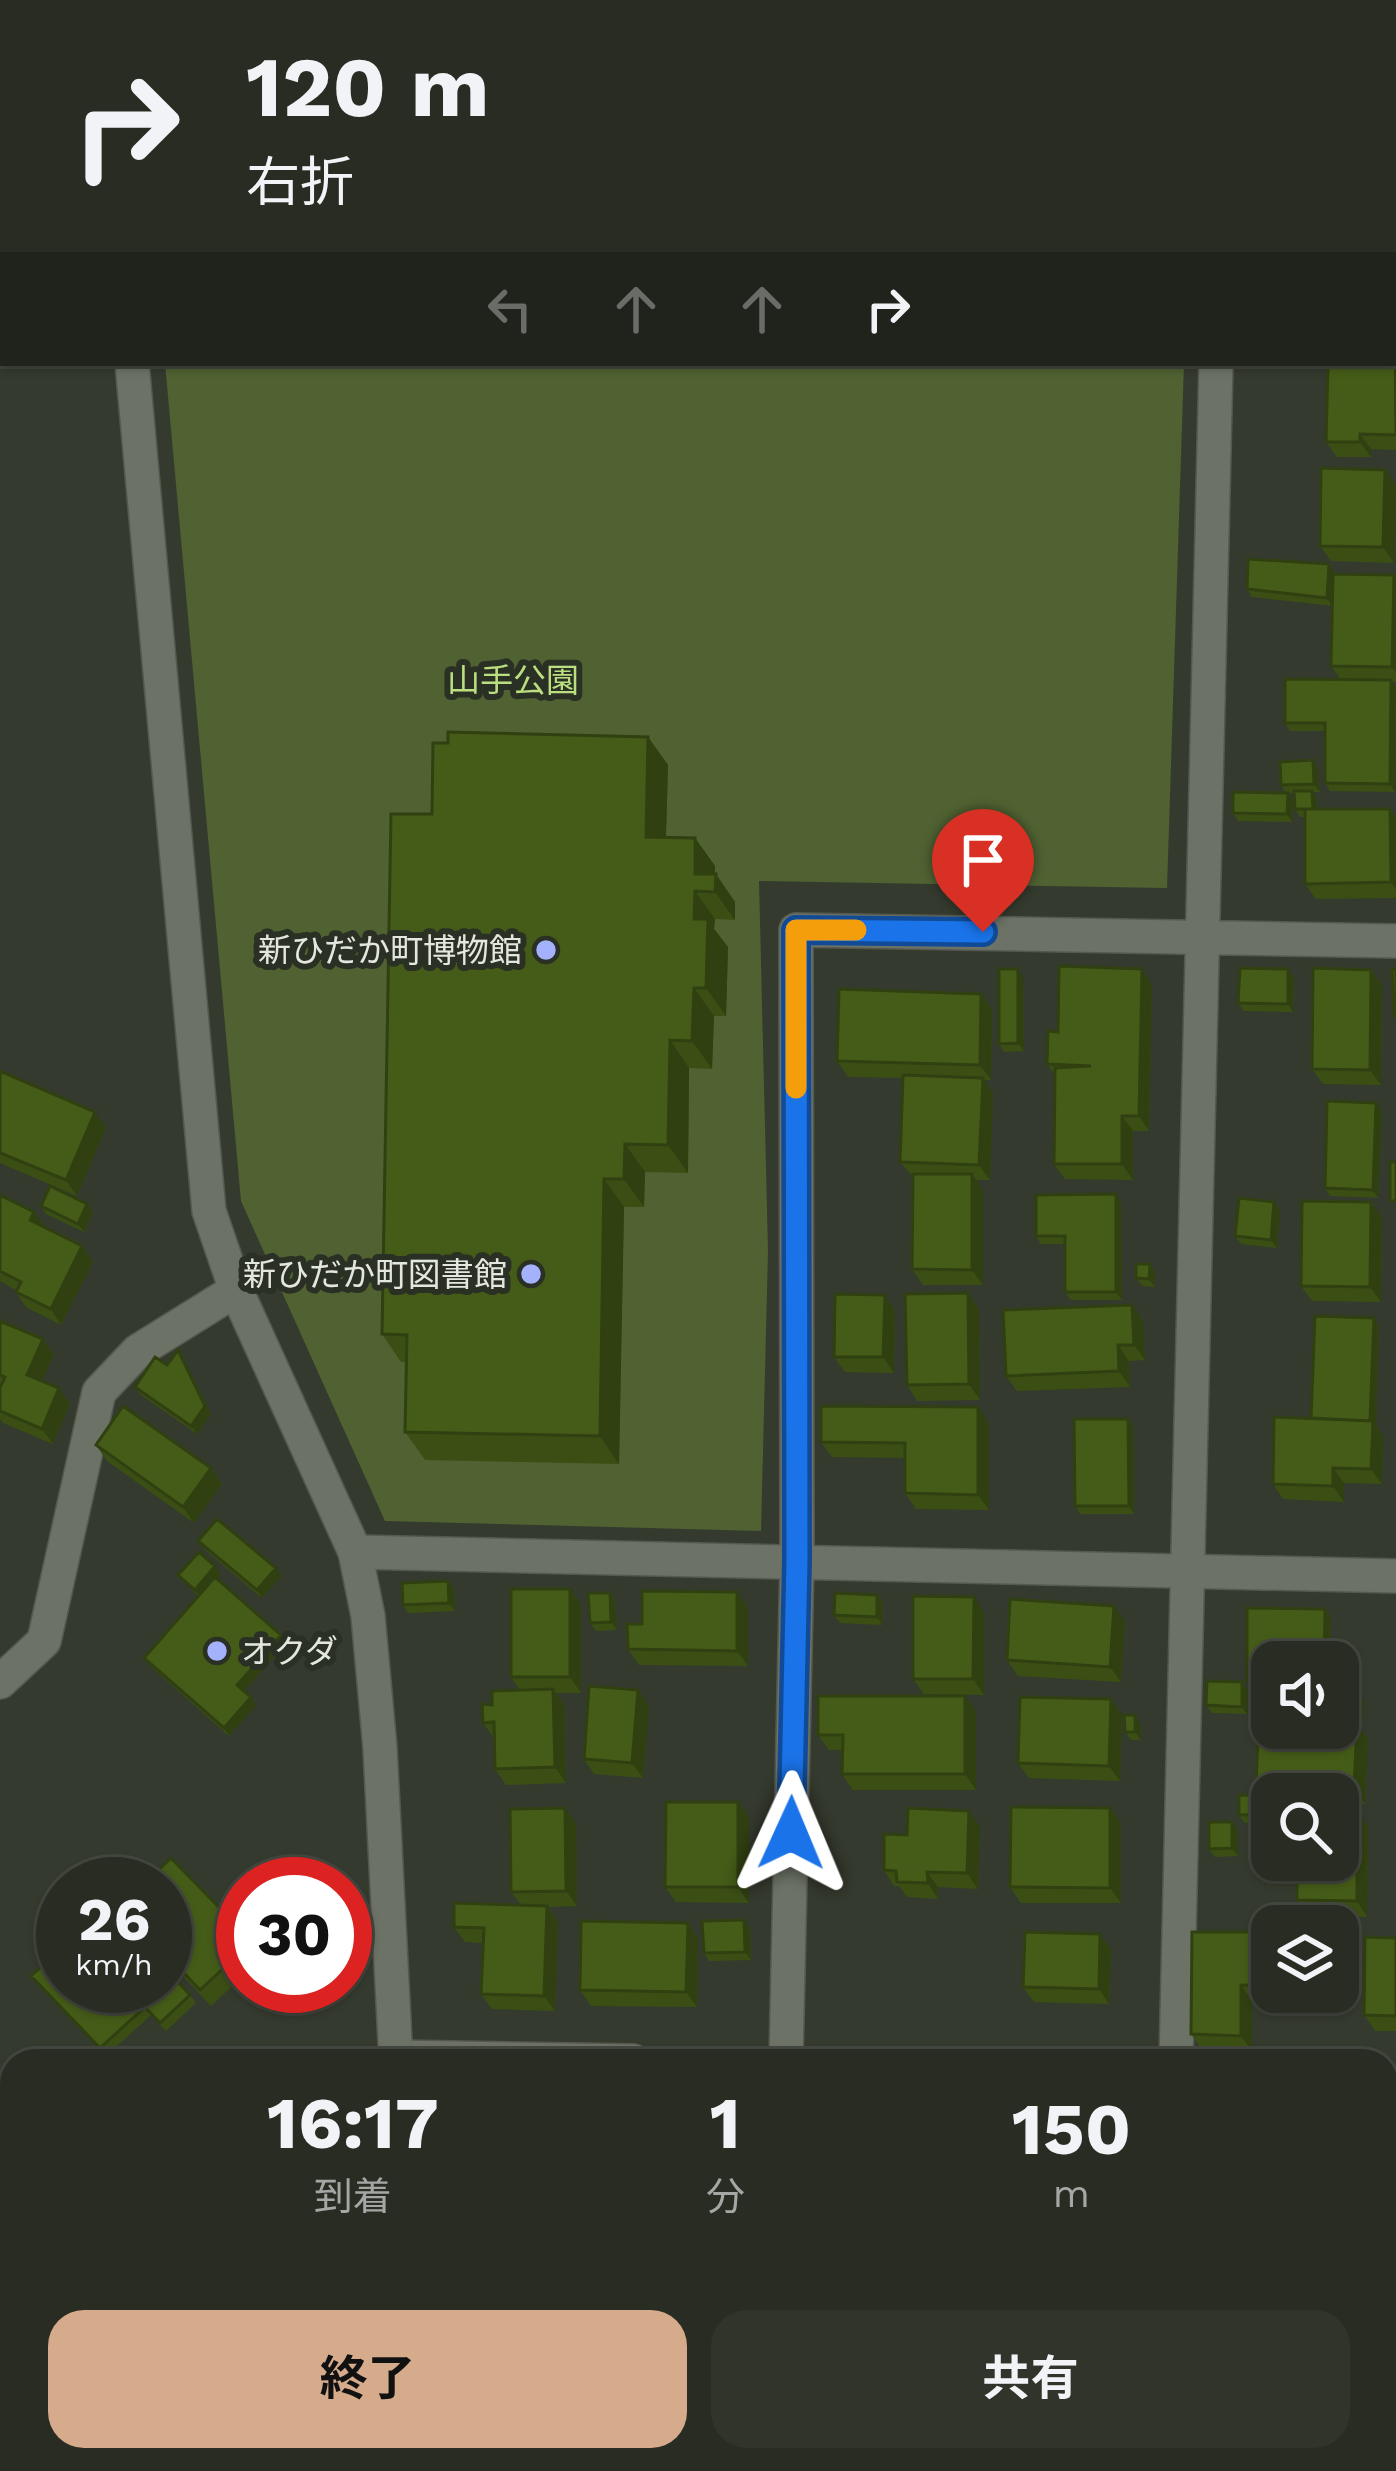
<!DOCTYPE html>
<html lang="ja">
<head>
<meta charset="utf-8">
<style>
  :root { --surface:#282c22; --page:#30342a; --text:#f1f3f6; --muted:#a5a7a5; --line:#444840; --accent:#d6ab8b }
  body { margin:0; font-family:"Work Sans","Noto Sans JP",sans-serif; background:var(--page); color:var(--text); height:100vh; display:flex; flex-direction:column; font-size:45px; white-space:nowrap }
  * { box-sizing:border-box; margin:0 }
  p { font-size:39px; color:var(--muted) }
  .icon { flex:none; width:66px; height:66px; fill:none; stroke:currentColor; stroke-width:2; stroke-linecap:round; stroke-linejoin:round }
  .map { position:relative; flex:1; overflow:hidden }
  .details { position:absolute; left:0px; top:2049px; width:1398px; height:423px; display:flex; flex-direction:column; background:var(--surface); border-radius:36px 36px 0 0; box-shadow:0 3px 9px #0004,0 0 0 3px var(--line) }
  .details>* { flex:none }
  .guide { position:absolute; left:0px; top:0px; width:1398px; height:366px; box-shadow:0 3px 9px #0004,0 0 0 3px var(--line); background:#282c22; color:var(--text); overflow:hidden }
  .tools { position:absolute; left:1251px; top:1641px; display:grid; gap:24px }
  .tools a { display:grid; place-items:center; width:108px; height:108px; border-radius:24px; background:var(--surface); box-shadow:0 3px 9px #0004,0 0 0 3px var(--line); font-size:60px }
  .speed { position:absolute; left:36px; top:1857px; display:flex; gap:24px; font-size:60px; font-weight:700; text-align:center }
  .speed>* { display:grid; place-content:center; width:156px; height:156px; border-radius:50%; background:var(--surface); box-shadow:0 3px 9px #0004,0 0 0 3px var(--line); line-height:1 }
  .speed small { font-size:30px; font-weight:400 }
  .speed .limit { border:18px solid #d22; background:#fff; color:#111 }
  .pin { position:absolute; display:grid; place-items:center; width:102px; height:102px; color:#fff; margin:-123px -51px; border-radius:50% 50% 50% 0; rotate:-45deg; box-shadow:0 0 12px #0007 }
  .pin .icon { rotate:45deg }
  .me { position:absolute; width:132px; margin:-66px; rotate:1deg; stroke-linejoin:round; filter:drop-shadow(0 0 9px #0008) }
  .turn { display:flex; align-items:center; gap:42px; height:252px; padding:0 48px; font-size:54px }
  .turn .icon { width:156px; height:156px; stroke-width:2.5 }
  .turn b { display:block; font-size:84px; line-height:102px }
  .lanes { display:flex; align-items:center; height:114px; padding:0 48px; background:#0003; justify-content:center; gap:60px; direction:ltr }
  .lanes .off { opacity:.35 }
  .eta { display:flex; justify-content:space-evenly; align-items:center; height:204px; text-align:center }
  .eta b { font-size:72px; font-weight:700; line-height:84px }
  .cta { display:flex; gap:24px; margin-top:auto; padding:24px 48px }
  .cta a { flex:1; height:138px; border-radius:36px; background:var(--accent); color:#111; font-size:48px; font-weight:700; line-height:138px; text-align:center }
  .cta a+a { background:var(--page); color:var(--text) }
  .map>svg:first-child { display:block }
  .green { fill:#506232 }
  .lines { fill:none; stroke-linecap:round; stroke-linejoin:round }
  .service-casing { stroke:#55584f; stroke-width:30 }
  .minor-casing { stroke:#55584f; stroke-width:36 }
  .tertiary-casing { stroke:#55584f; stroke-width:36 }
  .trunk-casing { stroke:#55584f; stroke-width:36 }
  .service { stroke:#6c7265; stroke-width:27 }
  .minor { stroke:#6c7265; stroke-width:33 }
  .tertiary { stroke:#6c7265; stroke-width:33 }
  .trunk { stroke:#86a450; stroke-width:33 }
  .wall { fill:#3b4f15 }
  .shaded-wall { fill:#304011 }
  .building { fill:#455c18; stroke:#304011; stroke-width:3 }
  .route-casing { stroke:#114b97; stroke-width:30 }
  .route { stroke:#1a73e8; stroke-width:21 }
  .slow { stroke:#f59e0b; stroke-width:21 }
  .poi-dot { fill:#a4b1fc; stroke:#2b3024; stroke-width:4.5 }
  .labels { text-anchor:middle; dominant-baseline:central; stroke-width:12; stroke-linejoin:round; paint-order:stroke }
  .park-label { font-size:33px; fill:#bade80; stroke:#2b3024 }
  .poi-label { font-size:33px; fill:#e4e7e0; stroke:#2b3024; text-anchor:end }
</style>
</head>
<body>
<div class="map">
<svg width="1396" height="2471" viewBox="0 0 1396 2471">
  <rect width="100%" height="100%" fill="#353a2e"/>
  <path class="green" d="M132 0H1193L133 3Z
    M165 363H1184L1167 888 759 881 768 1251 761 1531 385 1521 241 1201Z"/>
  <g class="lines">
    <defs>
      <path id="service" d="M5 2460 12 2454"/>
      <path id="minor" d="M1226 3V0
        M1395 317H1396
        M355 1552 1396 1576
        M0 1682 44 1641 99 1392 138 1351 236 1290
        M396 2057 633 2061
        M786 2061 797 1560 796 930 1396 941
        M1176 2061 1216 363
        M1386 2083H1396"/>
      <path id="tertiary" d="M100 0V3
        M132 363 209 1211 236 1290 355 1552 368 1616 380 1748 396 2061
        M1386 2281 1396 2280
        M328 2471 389 2460
        M1168 2471V2460"/>
      <path id="trunk" d="M0 2335 12 2349
        M107 2460 117 2471"/>
    </defs>
    <use href="#service" class="service-casing"/>
    <use href="#minor" class="minor-casing"/>
    <use href="#tertiary" class="tertiary-casing"/>
    <use href="#trunk" class="trunk-casing"/>
    <use href="#service" class="service"/>
    <use href="#minor" class="minor"/>
    <use href="#tertiary" class="tertiary"/>
    <use href="#trunk" class="trunk"/>
  </g>
  <path class="wall" d="M1396 339V450L1371 449V457H1337L1326 442Z
    M1287 363H1314V367H1290Z
    M1396 485 1394 563 1331 561 1320 546Z
    M1334 572V574L1396 578V682H1392L1396 688 1395 792 1330 791 1325 783V731H1290L1285 723 1341 680 1331 666 1332 606 1252 597 1247 589Z
    M648 737 668 765 666 837 695 838 715 866V874L735 902V920L715 919 714 929 728 947 726 1016H714L712 1069 689 1068 688 1173 645 1172 644 1207H624L619 1464 425 1460 405 1432 407 1362H401L382 1334 432 814Z
    M1313 760 1318 768 1320 792H1313L1317 799 1318 809 1396 817V898L1316 899 1305 884V817H1300L1295 809 1294 793H1288L1293 801 1292 822 1238 821 1233 813 1286 793 1281 785Z
    M1371 970 1382 985 1381 1085 1323 1084 1312 1069Z
    M1023 977 1024 1051 1004 1052 999 1044Z
    M1294 977 1293 1012 1244 1011 1238 1003Z
    M1152 985 1149 1131H1133V1180L1065 1179 1054 1164 1055 1075 1047 1064 1058 1032Z
    M981 994 992 1009 991 1080H984L993 1094 990 1180H976L983 1190V1285H923L912 1269 913 1177 900 1162 903 1078 848 1077 837 1061Z
    M0 1071 106 1127 77 1196 0 1163Z
    M1382 1111 1378 1198 1330 1196 1325 1188Z
    M1116 1194 1121 1202 1122 1300H1071L1065 1292V1244H1041L1036 1236Z
    M0 1195 45 1227 82 1246 93 1262 61 1325 26 1307 16 1292V1290L0 1281Z
    M87 1204 93 1212 84 1232 46 1214 41 1206Z
    M1280 1210 1277 1248 1241 1244 1235 1236Z
    M1382 1217 1381 1302 1312 1301 1301 1286Z
    M1155 1272V1287L1142 1286 1136 1278Z
    M968 1293 979 1309 980 1400 917 1401 907 1385Z
    M885 1295 895 1311 894 1373 845 1372 834 1357Z
    M1132 1305 1143 1321 1145 1360 1129 1361 1130 1387 1017 1391 1006 1376Z
    M0 1321 54 1354 42 1381 59 1388 70 1404 53 1444 3 1423 0 1419Z
    M1379 1326 1376 1425 1383 1436 1382 1484 1344 1483V1502L1283 1499 1273 1484 1311 1418Z
    M183 1358 211 1414 197 1434 141 1395 135 1387 167 1365Z
    M1128 1419 1133 1427 1134 1514H1081L1075 1506Z
    M989 1423V1510L916 1509 905 1493V1458L832 1457 821 1442Z
    M96 1445 211 1468 222 1484 194 1523 107 1461Z
    M198 1541 282 1575 262 1598 204 1549Z
    M221 1574 217 1579 286 1643 244 1691 256 1705 229 1736 150 1666 144 1658 198 1596 178 1575Z
    M454 1589 455 1611 408 1613 403 1605Z
    M570 1589 581 1604V1693H556L564 1704 566 1783 506 1785 495 1769 494 1738 483 1723 492 1705 520 1690 511 1677Z
    M610 1593 615 1601 617 1630 596 1631 590 1623Z
    M877 1595 883 1603 882 1625 840 1623 834 1615Z
    M748 1608V1666L639 1665 628 1649 642 1624Z
    M984 1612V1695L924 1694 913 1679Z
    M1331 1617 1330 1662H1272V1689H1252L1247 1681Z
    M1125 1621 1121 1682 1018 1676 1007 1660Z
    M1248 1690 1247 1714 1212 1713 1206 1705Z
    M1338 1690 1358 1692 1364 1700 1363 1718 1338 1716Z
    M649 1706 643 1778 594 1774 584 1759Z
    M976 1711V1790H853L842 1774 843 1750H829L818 1735Z
    M1122 1715 1120 1781 1029 1778 1018 1763Z
    M1140 1723 1141 1740H1131L1125 1732Z
    M1357 1724 1368 1739 1365 1804 1338 1802V1794H1272L1270 1799 1272 1822 1245 1823 1239 1815 1265 1796 1256 1783Z
    M738 1802 749 1817V1903L676 1902 665 1887Z
    M1110 1808 1121 1824V1903H1021L1010 1887Z
    M1232 1822 1238 1830V1856L1215 1857 1209 1849Z
    M576 1824 577 1906 548 1907 558 1922 555 2011 492 2009 481 1994 483 1943 465 1942 454 1927 521 1905 511 1892Z
    M980 1827 978 1889 938 1887V1899L907 1897 899 1886H894L884 1870 907 1835Z
    M1368 1827 1367 1917 1308 1916 1297 1900Z
    M165 1884 243 1932V1976L211 2006 165 1957Z
    M688 1923 698 1939 697 2007 591 2006 580 1990Z
    M750 1928 751 1960 709 1961 704 1953Z
    M1272 1932V1992H1336V2002L1252 2001V2051L1202 2050 1191 2034Z
    M1396 1938V2031H1375L1364 2015Z
    M1111 1949 1109 2004 1034 2002 1023 1987Z
    M31 1976 190 1995 196 2003 166 2031 151 2015 106 2056Z"/>
  <path class="shaded-wall" d="M1360 434 1371 449V457L1360 442Z
    M1385 470 1396 485 1394 563 1383 547Z
    M1329 564 1334 572 1332 606 1327 598Z
    M1394 575 1396 578V672L1392 667Z
    M1391 680 1396 688 1395 792 1390 784Z
    M648 737 668 765 665 865 646 837Z
    M1313 760 1318 768 1320 792 1314 784Z
    M1312 791 1317 799 1318 817 1313 809Z
    M1288 793 1293 801 1292 822 1287 814Z
    M1390 809 1396 817V890L1391 882Z
    M695 838 715 866V892L695 874Z
    M716 874 735 902V920L715 892Z
    M695 891 715 919 714 929 728 947 726 1016 706 988 694 919Z
    M1018 969 1023 977 1024 1051 1018 1043Z
    M1142 969 1152 985 1149 1131 1139 1116Z
    M1288 969 1294 977 1293 1012 1288 1004Z
    M1371 970 1382 985 1381 1085 1370 1070Z
    M694 988 714 1016 712 1069 692 1041Z
    M981 994 992 1009 991 1080 980 1065Z
    M670 1040 689 1068 688 1173 668 1145Z
    M983 1078 993 1094 990 1180 979 1165Z
    M1376 1103 1382 1111 1378 1198 1373 1190Z
    M95 1112 106 1127 77 1196 66 1180Z
    M1122 1116 1133 1131V1180L1122 1164Z
    M625 1144 645 1172 644 1207 624 1179Z
    M972 1174 983 1190V1285L972 1270Z
    M604 1179 624 1207 619 1464 600 1436Z
    M1116 1194 1121 1202 1122 1300 1116 1292Z
    M1274 1202 1280 1210 1277 1248 1271 1240Z
    M1371 1202 1382 1217 1381 1302 1370 1287Z
    M87 1204 93 1212 84 1232 78 1224Z
    M34 1212 45 1227 30 1220Z
    M82 1246 93 1262 61 1325 51 1309Z
    M1150 1264 1155 1272V1287L1149 1279Z
    M968 1293 979 1309 980 1400 969 1384Z
    M885 1295 895 1311 894 1373 883 1357Z
    M1132 1305 1143 1321 1145 1360 1134 1345Z
    M1374 1318 1379 1326 1376 1425 1383 1436 1382 1484 1371 1469 1370 1422Z
    M43 1339 54 1354 38 1390 27 1375Z
    M1118 1345 1129 1361 1130 1387 1119 1371Z
    M178 1350 211 1414 197 1434 191 1426Z
    M59 1388 70 1404 53 1444 42 1429Z
    M978 1407 989 1423V1510L978 1495Z
    M1128 1419 1133 1427 1134 1514 1129 1506Z
    M211 1468 222 1484 194 1523 183 1507Z
    M1333 1468 1344 1483V1502L1333 1486Z
    M215 1566 221 1574 200 1598 195 1590Z
    M276 1568 282 1575 262 1598 257 1590Z
    M448 1581 454 1589 455 1611 449 1603Z
    M570 1589 581 1604V1693L570 1677Z
    M737 1592 748 1608V1666L737 1651Z
    M610 1593 615 1601 617 1630 611 1622Z
    M877 1595 883 1603 882 1625 877 1617Z
    M974 1597 984 1612V1695L973 1679Z
    M1114 1606 1125 1621 1121 1682 1110 1667Z
    M1325 1609 1331 1617 1330 1662H1324Z
    M281 1635 286 1643 242 1693 237 1685Z
    M1242 1682 1248 1690 1247 1714 1242 1707Z
    M553 1689 564 1704 566 1783 555 1767Z
    M638 1690 649 1706 643 1778 632 1763Z
    M1358 1692 1364 1700 1363 1718 1357 1710Z
    M965 1696 976 1711V1790L965 1774Z
    M251 1697 256 1705 229 1736 224 1728Z
    M1111 1699 1122 1715 1120 1781 1109 1766Z
    M1135 1715 1140 1723 1141 1740 1135 1732Z
    M1357 1724 1368 1739 1365 1804 1354 1789Z
    M738 1802 749 1817V1903L738 1887Z
    M565 1808 576 1824 577 1906 566 1891Z
    M1110 1808 1121 1824V1903L1110 1888Z
    M969 1811 980 1827 978 1889 967 1873Z
    M1357 1811 1368 1827 1367 1917 1357 1901Z
    M1232 1822 1238 1830V1856L1232 1848Z
    M927 1872 938 1887V1899L928 1883Z
    M547 1906 558 1922 555 2011 544 1996Z
    M744 1920 750 1928 751 1960 745 1952Z
    M688 1923 698 1939 697 2007 686 1992Z
    M1100 1934 1111 1949 1109 2004 1099 1989Z
    M1241 1985 1252 2001V2051L1241 2036Z"/>
  <path class="building" d="M1395 54H1396V133H1395Z
    M1395 171H1396V255H1395Z
    M1395 339 1396 435 1360 434V442H1326L1328 363H1395Z
    M1321 468 1385 470 1383 547 1320 546Z
    M1248 559 1329 564 1327 598 1247 589Z
    M1333 574 1394 575 1392 667 1331 666Z
    M1285 679 1391 680 1390 784 1325 783V723H1285Z
    M448 732 648 737 646 837 695 838V874H716L715 892 695 891 694 919H708L706 988H694L692 1041 670 1040 668 1145 625 1144 624 1179H604L600 1436 405 1432 407 1335 382 1334 391 814H432L433 743H448Z
    M1313 760 1314 784 1281 785 1280 762Z
    M1294 791H1312L1313 809H1295Z
    M1233 792 1288 793 1287 814 1233 813Z
    M1305 809H1390L1391 882 1305 884Z
    M1059 966 1142 969 1139 1116H1122V1164H1054L1055 1068 1091 1066 1047 1064 1048 1031 1058 1032Z
    M1240 968 1288 969V1004L1238 1003Z
    M1313 968 1371 970 1370 1070 1312 1069Z
    M999 969H1018V1043L999 1044Z
    M1396 969V1016H1394L1392 970Z
    M839 989 981 994 980 1065 837 1061Z
    M0 1071 95 1112 66 1180 0 1153Z
    M903 1075 983 1078 979 1165 900 1162Z
    M1327 1101 1376 1103 1373 1190 1325 1188Z
    M1390 1162H1396V1201H1390Z
    M913 1174H972V1270L912 1269Z
    M50 1186 87 1204 78 1224 41 1206Z
    M1116 1194V1292H1065V1236H1036V1195Z
    M0 1195 34 1212 30 1220 82 1246 51 1309 16 1292 21 1282 0 1271Z
    M1239 1198 1274 1202 1271 1240 1235 1236Z
    M1302 1201 1371 1202 1370 1287 1301 1286Z
    M1136 1264H1150L1149 1279 1136 1278Z
    M968 1293 969 1384 907 1385 905 1294Z
    M835 1294 885 1295 883 1357H834Z
    M1132 1305 1134 1345H1118L1119 1371 1006 1376 1003 1310Z
    M1315 1316 1374 1318 1370 1421 1311 1418Z
    M0 1321 43 1339 27 1375 59 1388 42 1429 0 1411V1388L5 1377 0 1375Z
    M178 1350 205 1406 191 1426 135 1387 155 1357 167 1365Z
    M123 1406 211 1468 183 1507 96 1445Z
    M821 1406 978 1407V1495L905 1493V1443L821 1442Z
    M1274 1417 1373 1421 1371 1469 1333 1468V1486L1273 1484Z
    M1074 1419H1128L1129 1506H1075Z
    M217 1519 276 1568 257 1590 198 1541Z
    M199 1552 215 1566 195 1590 178 1575Z
    M215 1577 281 1635 237 1685 251 1697 224 1728 144 1658Z
    M448 1581 449 1603 403 1605 402 1583Z
    M511 1589H570V1677H511Z
    M642 1591 737 1592V1651L628 1649 627 1624H642Z
    M588 1593H610L611 1622 590 1623Z
    M835 1593 877 1595V1617L834 1615Z
    M913 1596 974 1597 973 1679H913Z
    M1010 1599 1114 1606 1110 1667 1007 1660Z
    M1247 1608 1325 1609 1324 1662H1272V1682L1247 1681Z
    M1207 1681 1242 1682V1707L1206 1705Z
    M589 1686 638 1690 632 1763 584 1759Z
    M553 1689 555 1767 495 1769 494 1722 483 1723 482 1704 492 1705V1691Z
    M1338 1690 1358 1692 1357 1710 1338 1708Z
    M818 1696H965V1774H842L843 1735H818Z
    M1020 1697 1111 1699 1109 1766 1018 1763Z
    M1124 1715H1135V1732H1125Z
    M1259 1718 1272 1719V1728H1338V1723L1357 1724 1354 1789 1256 1783Z
    M1239 1795 1269 1796V1814L1239 1815Z
    M666 1802H738V1887H665Z
    M1011 1807 1110 1808V1888L1010 1887Z
    M565 1808 566 1891 511 1892 510 1809Z
    M908 1808 969 1811 967 1873 927 1872 928 1883 897 1882 896 1871 884 1870V1834L907 1835Z
    M1338 1811H1357V1901L1297 1900V1860H1338Z
    M1209 1822H1232V1848L1209 1849Z
    M171 1858 243 1932V1950L200 1990 165 1953V1884H144Z
    M454 1903 547 1906 544 1996 481 1994 484 1928 454 1927Z
    M744 1920 745 1952 704 1953 702 1921Z
    M581 1921 688 1923 686 1992 580 1990Z
    M1025 1932 1100 1934 1099 1989 1023 1987Z
    M1192 1932H1272V1986L1241 1985V2036L1191 2034Z
    M1365 1937 1396 1938V2016L1364 2015Z
    M63 1946V1986H165V1968L190 1995 160 2023 145 2007 100 2048 31 1976Z
    M1395 2114H1396V2192H1392Z"/>
  <g class="lines">
    <defs>
      <path id="route" d="M791 1833 797 1560 796 930 983 932"/>
    </defs>
    <use href="#route" class="route-casing"/>
    <use href="#route" class="route"/>
    <path class="slow" d="M796 1088V930H856"/>
  </g>
  <g class="poi-dot">
    <circle cx="546" cy="950" r="12"/>
    <circle cx="531" cy="1274" r="12"/>
    <circle cx="217" cy="1651" r="12"/>
  </g>
  <g class="labels">
    <g class="park-label">
      <text x="513" y="680">山手公園</text>
    </g>
    <g class="poi-label">
      <text x="522" y="950">新ひだか町博物館</text>
      <text x="507" y="1274">新ひだか町図書館</text>
      <text x="241" y="1651" text-anchor="start">オクダ</text>
    </g>
  </g>
</svg>
<div class="tools">
<a><svg class="icon" aria-label="sound" viewBox="0 0 24 24"><path d="M4 9h4l5-4v14l-5-4H4zM17 9q2 3 0 6"/></svg></a>
<a><svg class="icon" aria-label="search" viewBox="0 0 24 24"><circle cx="10" cy="10" r="6"/><path d="M15 15l6 6"/></svg></a>
<a><svg class="icon" aria-label="layers" viewBox="0 0 24 24"><path d="M12 4l9 5-9 5-9-5zM3 14l9 5 9-5"/></svg></a>
</div>
<div class="speed"><div>26<small>km/h</small></div><div class="limit">30</div></div>
<div class="pin" style="left:983px;top:932px;background:#d93025"><svg class="icon" aria-label="arrive" viewBox="0 0 24 24"><path d="M6 21V4h12l-3 4 3 4H6"/></svg></div>
<svg class="me" style="left:791px;top:1833px" viewBox="-20 -20 40 40"><path d="M0-17L14 15 0 8-14 15z" fill="#1a73e8" stroke="#fff" stroke-width="4"/></svg>
<div class="guide">
<div class="turn"><svg class="icon" aria-label="right" viewBox="0 0 24 24"><path d="M7 20v-9h11M14 6l5 5-5 5"/></svg><div><b>120 m</b>右折</div></div>
<div class="lanes"><svg class="icon off" aria-label="left" viewBox="0 0 24 24"><path d="M17 20v-9H6M10 6l-5 5 5 5"/></svg><svg class="icon off" aria-label="ahead" viewBox="0 0 24 24"><path d="M12 20V5M6 11l6-6 6 6"/></svg><svg class="icon off" aria-label="ahead" viewBox="0 0 24 24"><path d="M12 20V5M6 11l6-6 6 6"/></svg><svg class="icon" aria-label="right" viewBox="0 0 24 24"><path d="M7 20v-9h11M14 6l5 5-5 5"/></svg></div>
</div>
<section class="details">
<div class="eta">
<div><b>16:17</b><p>到着</p></div>
<div><b>1</b><p>分</p></div>
<div><b>150</b><p>m</p></div>
</div>
<div class="cta"><a>終了</a><a>共有</a></div>
</section>
</div>
</body>
</html>
